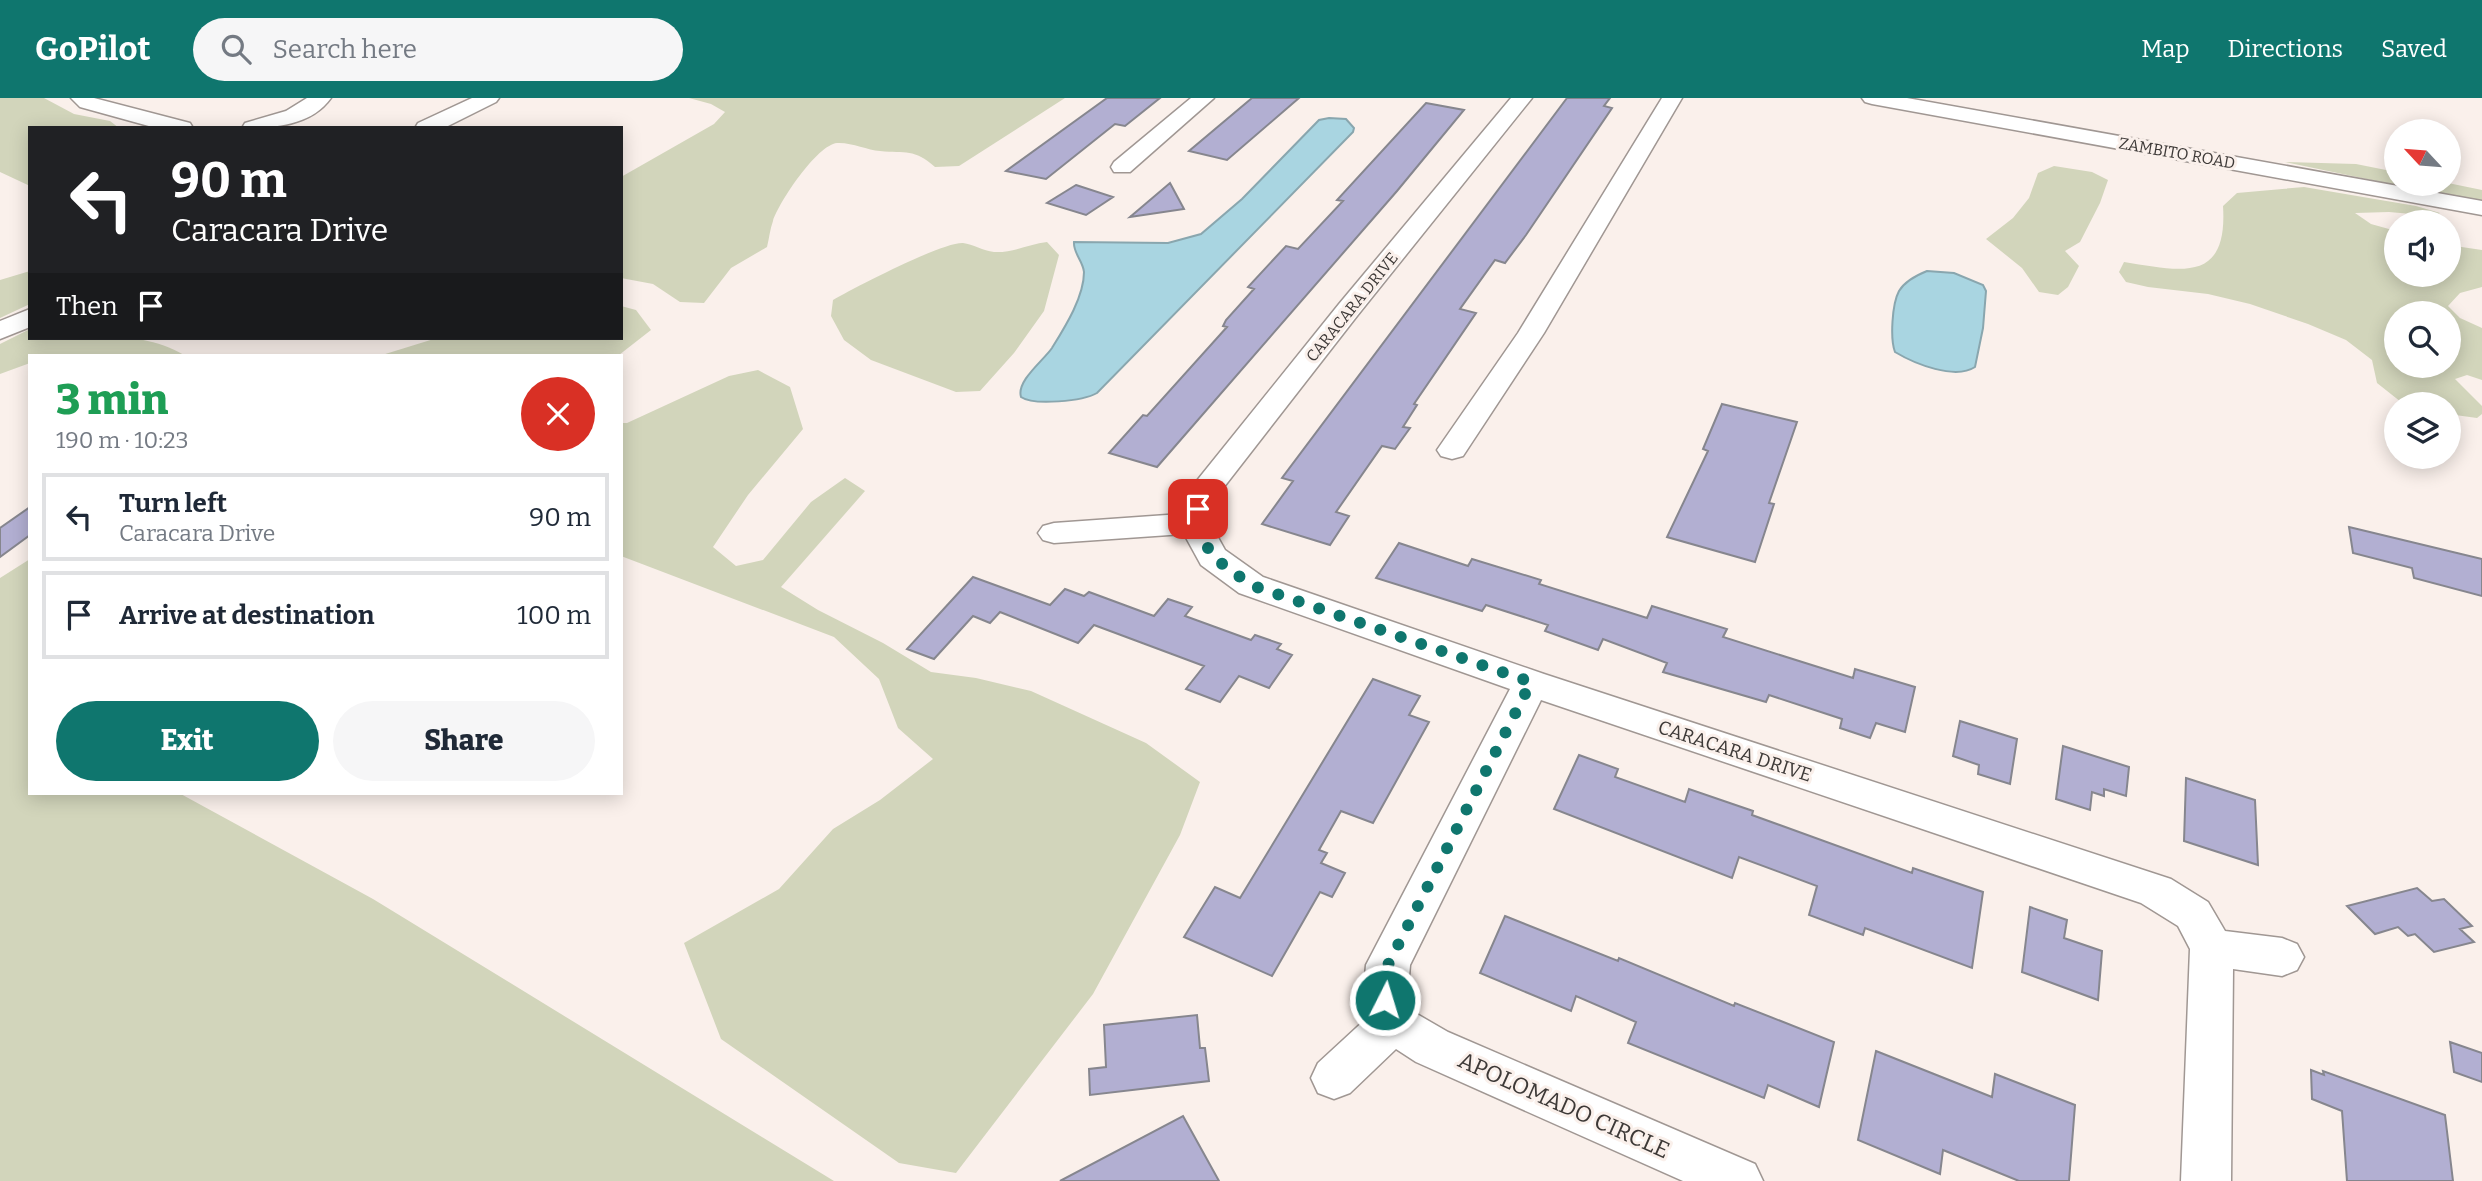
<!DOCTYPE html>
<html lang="en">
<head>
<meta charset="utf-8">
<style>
  :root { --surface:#fff; --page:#f6f6f7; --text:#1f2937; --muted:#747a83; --line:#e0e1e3; --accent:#0f766e }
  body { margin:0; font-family:Bitter,serif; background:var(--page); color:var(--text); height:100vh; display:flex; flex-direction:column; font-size:26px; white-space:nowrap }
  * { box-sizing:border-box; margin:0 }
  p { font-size:23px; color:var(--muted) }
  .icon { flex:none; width:38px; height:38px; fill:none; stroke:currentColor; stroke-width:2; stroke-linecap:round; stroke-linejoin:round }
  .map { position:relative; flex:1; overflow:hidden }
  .details { position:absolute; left:28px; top:256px; width:595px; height:441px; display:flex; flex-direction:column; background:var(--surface); border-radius:0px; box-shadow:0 4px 18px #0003 }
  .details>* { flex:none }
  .hud { position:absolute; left:28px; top:28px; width:595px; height:214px; border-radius:0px; box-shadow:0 4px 18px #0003; background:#202124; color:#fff; overflow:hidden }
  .needle { width:46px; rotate:296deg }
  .tools { position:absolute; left:2384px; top:21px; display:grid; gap:14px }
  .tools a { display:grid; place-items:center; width:77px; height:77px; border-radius:50%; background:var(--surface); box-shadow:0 4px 18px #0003; font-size:35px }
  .pin { position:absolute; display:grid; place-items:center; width:60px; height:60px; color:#fff; margin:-30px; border-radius:14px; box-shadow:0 4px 10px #0006 }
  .me { position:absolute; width:77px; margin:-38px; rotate:5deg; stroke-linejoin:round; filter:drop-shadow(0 0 5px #0008) }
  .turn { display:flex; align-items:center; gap:24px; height:147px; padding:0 28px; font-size:32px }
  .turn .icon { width:91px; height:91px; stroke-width:2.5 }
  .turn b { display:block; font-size:49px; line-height:60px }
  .then { display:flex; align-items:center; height:66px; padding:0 28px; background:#0003; gap:14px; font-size:26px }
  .round { display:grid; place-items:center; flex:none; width:74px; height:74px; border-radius:37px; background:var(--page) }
  .summary { display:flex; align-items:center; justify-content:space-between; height:119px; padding:0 28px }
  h1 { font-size:42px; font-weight:800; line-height:52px; color:#1e9e55 }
  .cta { display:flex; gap:14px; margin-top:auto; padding:14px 28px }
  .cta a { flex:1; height:80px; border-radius:42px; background:var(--accent); color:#fff; font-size:28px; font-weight:800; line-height:80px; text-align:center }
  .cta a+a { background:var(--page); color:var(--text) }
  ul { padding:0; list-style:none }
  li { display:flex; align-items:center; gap:21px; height:88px; margin:0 14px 10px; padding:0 14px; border:4px solid var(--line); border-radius:0px }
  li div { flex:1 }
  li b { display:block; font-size:26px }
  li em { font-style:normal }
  header { display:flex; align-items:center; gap:42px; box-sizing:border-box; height:98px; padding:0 35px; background:var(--accent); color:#fff }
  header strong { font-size:33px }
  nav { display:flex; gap:38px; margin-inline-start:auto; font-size:24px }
  .search { width:490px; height:63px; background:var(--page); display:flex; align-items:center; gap:18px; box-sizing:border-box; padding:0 24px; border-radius:38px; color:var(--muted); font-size:26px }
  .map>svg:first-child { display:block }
  .green { fill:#d2d5bb; fill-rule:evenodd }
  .water { fill:#a9d5e1; stroke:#89a6ae; stroke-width:2 }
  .building { fill:#b2afd2; stroke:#86868e; stroke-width:2 }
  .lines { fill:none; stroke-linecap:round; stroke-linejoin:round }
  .minor-casing { stroke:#a09793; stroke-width:3 }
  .minor { fill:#fff; fill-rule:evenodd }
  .route { stroke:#0f766e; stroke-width:12; stroke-dasharray:0 21.6 }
  .labels { text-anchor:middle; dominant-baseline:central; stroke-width:6; stroke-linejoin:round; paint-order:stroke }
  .far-street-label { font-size:16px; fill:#3d3937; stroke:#faf0eb }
  .street-label { font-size:19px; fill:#3d3937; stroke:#faf0eb }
  .near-street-label { font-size:23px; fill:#3d3937; stroke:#faf0eb }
</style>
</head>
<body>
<header>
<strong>GoPilot</strong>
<div class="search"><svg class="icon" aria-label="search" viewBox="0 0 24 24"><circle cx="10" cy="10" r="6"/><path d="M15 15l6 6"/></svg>Search here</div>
<nav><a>Map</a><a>Directions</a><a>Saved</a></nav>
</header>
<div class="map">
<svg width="2482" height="1083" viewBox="0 0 2482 1083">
  <rect width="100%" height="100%" fill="#faf0eb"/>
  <path class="green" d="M0 0H44L74 16 110 23 119 30H30V88L0 74Z
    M689 0H1065L959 68 935 69C914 50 906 56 880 53 867 52 851 44 837 45 817 47 779 104 773 123 770 131 769 141 767 149L731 170 704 205 680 204 653 186 621 180V79L714 26 725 14 711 6Z
    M2285 64 2356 66 2396 74V86L2448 85 2482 92V105Z
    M2054 68 2092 74 2108 82 2100 105 2080 144 2065 153 2079 168 2068 189 2058 197 2039 194 2022 170 1986 141 2013 120 2029 100 2038 75Z
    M2304 89 2416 108 2440 115 2434 118 2389 114 2355 115 2371 126 2396 133V177H2448V147L2482 152V189L2460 195 2448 208 2460 220 2482 230V282L2467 277 2455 281 2482 308V316L2477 320 2448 316V306L2401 304 2377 285 2372 262 2346 242 2308 226 2250 206 2208 196 2148 189 2126 184 2119 174 2124 164C2181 173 2228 186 2223 108L2237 95ZM2448 215V268H2396V215Z
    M1047 144 1059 157 1044 213 1014 255 980 293 956 294 871 262 844 242 831 218 833 202C854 190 942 144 963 145 973 146 983 153 994 154 1013 155 1029 146 1047 144Z
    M30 173V206L0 220V182Z
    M621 208 636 212 651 232 619 257H382L437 240H621Z
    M30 231V240C80 240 139 230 184 257H30V265L0 276V246Z
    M758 272 790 289 803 331 748 397 713 449 736 468 763 462 811 404 845 380 865 393 781 489 818 512 883 545 931 574 976 580 1031 593 1146 645 1200 684 1180 737 1093 896 956 1075 899 1065 721 941 684 845 779 791 833 731 880 702 933 661 898 630 879 581 834 539 621 458V325H627L729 278Z
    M30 461V695H179L373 801 834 1083H0V480Z"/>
  <path class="water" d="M1329 20 1346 21 1354 30 1353 34 1097 295C1083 303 1034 308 1021 299 1016 283 1044 262 1052 250 1065 229 1084 199 1084 174 1083 163 1073 155 1074 144L1168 145 1201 136 1242 101 1319 22Z
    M1927 173 1954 175 1983 187 1986 193 1983 230 1975 269C1955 282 1915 266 1895 254 1890 241 1892 206 1899 193 1905 183 1917 177 1927 173Z"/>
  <path class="building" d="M1107 0H1160L1125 28 1115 26 1046 81 1006 73Z
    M1252 0H1299L1227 62 1189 53Z
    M1567 0H1610L1604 8 1612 10 1526 137 1505 165 1495 162 1460 211 1476 215 1414 306 1417 307 1403 329 1410 330 1395 351 1382 348 1336 414 1349 418 1330 447 1262 426 1293 383 1282 380Z
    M1426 5 1464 12 1397 93 1157 369 1109 355 1143 317 1147 318 1227 229 1223 228 1226 222 1254 191 1248 189 1286 148 1298 151 1343 103 1337 102Z
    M1170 85 1184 111 1130 119Z
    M1076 87 1113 99 1086 117 1047 105Z
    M1722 306 1797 324 1769 405 1774 406 1755 464 1667 439 1708 353 1703 351Z
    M30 409V437L0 459V430Z
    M2349 429 2482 461V498L2414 480 2412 470 2353 455Z
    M1399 445 1468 468 1472 461 1541 482 1539 486 1647 520 1652 508 1727 531 1723 539 1853 580 1855 571 1915 589 1905 634 1876 625 1870 640 1840 630 1842 621 1769 597 1766 604 1663 574 1667 565 1603 541 1598 552 1545 533 1548 527 1486 507 1482 513 1376 480Z
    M973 479 1050 507 1065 491 1084 498 1089 494 1154 518 1168 501 1192 509 1185 518 1251 542 1255 537 1281 546 1277 551 1292 557 1269 590 1239 578 1220 604 1186 591 1204 568 1094 527 1078 545 1000 514 990 525 973 518 934 561 907 551Z
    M1373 581 1420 598 1409 617 1429 624 1373 725 1341 713 1319 752 1327 755 1321 765 1345 775 1332 799 1320 794 1272 878 1184 839 1215 789 1240 800Z
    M1960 623 2017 641 2010 686 1978 676 1979 667 1953 658Z
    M2063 648 2129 669 2126 698 2104 691V698L2092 694 2090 712 2056 701Z
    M1579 657 1618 671 1615 679 1685 704 1689 691 1753 713 1752 717 1912 775 1913 770 1983 794 1972 870 1865 830 1863 837 1809 817 1817 788 1739 759 1732 780 1554 711Z
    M2186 680 2255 702 2258 767 2184 743Z
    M2417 790 2432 803 2444 801 2472 828 2460 831 2474 844 2434 854 2415 836 2408 838 2398 829 2375 836 2347 808Z
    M2030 809 2067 822 2064 840 2102 853 2098 902 2022 874Z
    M1505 818 1618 863 1619 860 1734 908 1735 905 1834 944 1819 1009 1768 987 1764 1000 1628 945 1636 924 1576 898 1571 913 1480 875Z
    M1197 917 1200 950H1205L1209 983 1090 997 1089 971 1106 969 1104 927Z
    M2450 944 2482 955V984L2454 974Z
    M1876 953 1992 999 1995 976 2075 1007 2069 1083H2019L1943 1052 1940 1076 1858 1042Z
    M2311 972 2324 977 2323 973 2445 1017 2453 1083H2347L2342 1013 2312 1001Z
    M1183 1018 1219 1083H1060Z"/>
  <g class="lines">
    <defs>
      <path id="minor" d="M71 0H94L190 25 193 30H156L80 9Z
        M307 0H331C311 28 274 30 242 30L245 25 286 13Z
        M472 0H499L496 4 444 30H415L418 25Z
        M1191 0H1214L1130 74H1114L1111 69 1114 64Z
        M1511 0H1532L1357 218 1217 398 1210 425 1225 452 1263 479 1544 576 2171 781 2208 804 2225 833 2282 840 2297 846 2304 859 2297 872 2282 878 2233 871 2231 1083H2181L2190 851 2178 828 2141 805 1541 602 1410 867 1407 902 1410 912 1448 934 1755 1066 1763 1083H1683L1416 964 1396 951 1350 995 1334 1001 1318 995 1311 980 1318 965 1368 919 1363 902 1366 867 1510 591 1239 495 1201 467 1184 436 1054 445 1043 442 1038 435 1043 428 1054 425 1181 416 1191 390 1339 206Z
        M1662 0H1682L1544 235 1463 358 1452 361 1441 358 1437 352 1518 235Z
        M1862 0H1907L2482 103V117L1872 6 1865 4Z
        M30 211V229L0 241V223Z"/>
    </defs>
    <use href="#minor" class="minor-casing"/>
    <use href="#minor" class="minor"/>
  </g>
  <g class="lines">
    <path class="route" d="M1198 411 1194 425 1213 459 1251 487 1531 584 1388 867 1385 902"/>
  </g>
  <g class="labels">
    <g class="far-street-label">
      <text transform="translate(2177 55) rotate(10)">ZAMBITO ROAD</text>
      <text transform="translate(1352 209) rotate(-51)">CARACARA DRIVE</text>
    </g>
    <g class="street-label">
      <text transform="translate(1735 653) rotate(18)">CARACARA DRIVE</text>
    </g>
    <g class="near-street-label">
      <text transform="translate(1564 1007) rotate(24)">APOLOMADO CIRCLE</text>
    </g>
  </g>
</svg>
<div class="tools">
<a><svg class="needle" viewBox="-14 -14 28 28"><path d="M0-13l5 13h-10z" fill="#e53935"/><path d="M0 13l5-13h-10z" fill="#747a83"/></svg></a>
<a><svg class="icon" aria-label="sound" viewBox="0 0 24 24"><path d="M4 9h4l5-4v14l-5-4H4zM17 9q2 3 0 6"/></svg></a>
<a><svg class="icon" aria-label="search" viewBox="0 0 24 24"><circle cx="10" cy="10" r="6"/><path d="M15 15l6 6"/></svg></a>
<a><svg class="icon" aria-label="layers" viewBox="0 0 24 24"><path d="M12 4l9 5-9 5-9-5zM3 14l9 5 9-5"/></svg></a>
</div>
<div class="pin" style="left:1198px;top:411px;background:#d93025"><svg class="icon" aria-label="arrive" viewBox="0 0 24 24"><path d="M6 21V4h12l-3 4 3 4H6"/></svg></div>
<svg class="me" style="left:1385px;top:902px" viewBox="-20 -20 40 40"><circle r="17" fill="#0f766e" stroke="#fff" stroke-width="3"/><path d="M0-11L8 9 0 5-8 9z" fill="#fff"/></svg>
<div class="hud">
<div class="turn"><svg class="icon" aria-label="left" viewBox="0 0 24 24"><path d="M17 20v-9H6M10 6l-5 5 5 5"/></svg><div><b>90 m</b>Caracara Drive</div></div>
<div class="then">Then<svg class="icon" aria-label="arrive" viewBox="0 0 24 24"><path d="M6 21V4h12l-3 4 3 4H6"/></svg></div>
</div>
<section class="details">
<div class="summary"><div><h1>3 min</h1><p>190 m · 10:23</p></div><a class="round" style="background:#d93025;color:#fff"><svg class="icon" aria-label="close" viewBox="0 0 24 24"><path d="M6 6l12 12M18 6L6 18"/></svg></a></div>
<ul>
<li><svg class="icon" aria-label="left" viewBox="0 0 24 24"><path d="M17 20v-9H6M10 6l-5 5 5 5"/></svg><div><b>Turn left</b><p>Caracara Drive</p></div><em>90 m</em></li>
<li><svg class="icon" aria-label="arrive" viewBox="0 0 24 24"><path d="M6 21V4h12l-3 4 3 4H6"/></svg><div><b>Arrive at destination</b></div><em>100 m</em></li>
</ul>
<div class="cta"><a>Exit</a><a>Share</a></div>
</section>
</div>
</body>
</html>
